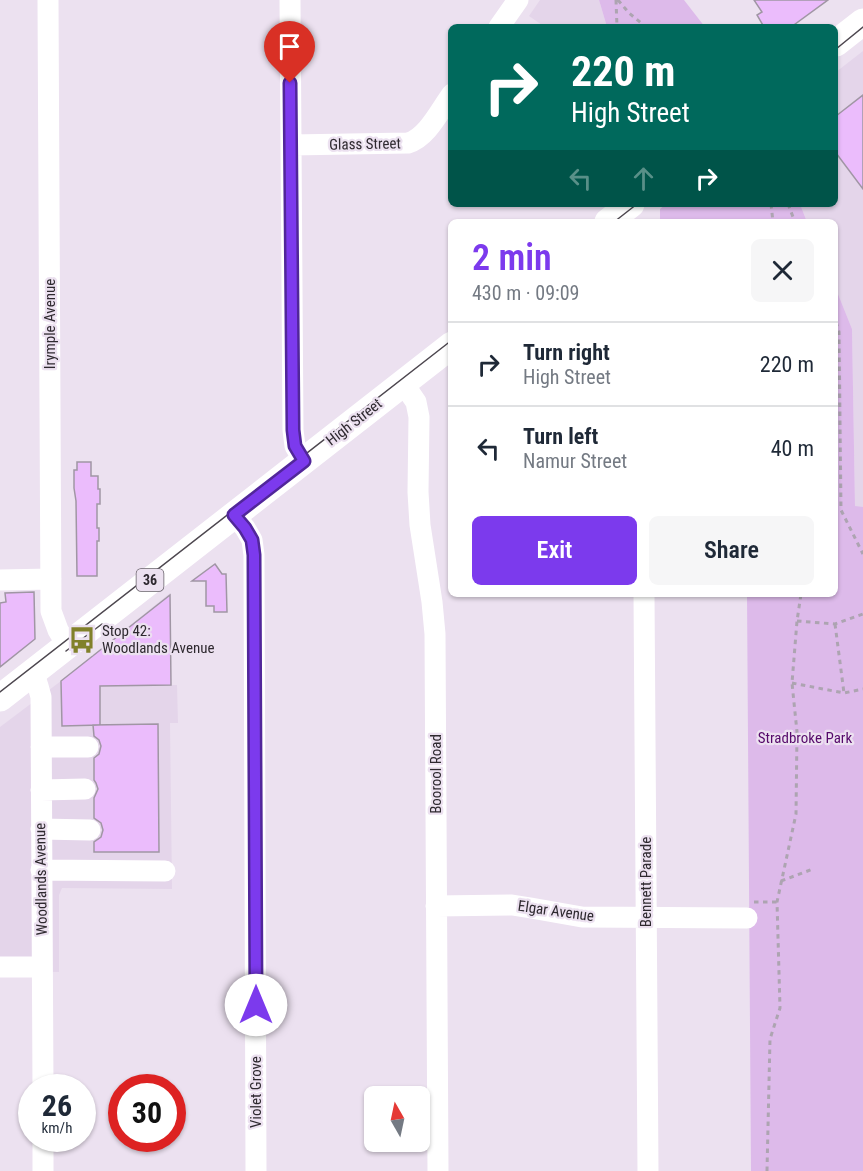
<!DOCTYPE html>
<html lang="en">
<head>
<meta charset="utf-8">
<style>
  :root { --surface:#fff; --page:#f6f6f7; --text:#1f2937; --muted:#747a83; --line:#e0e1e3; --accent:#7c3aed }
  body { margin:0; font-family:"Roboto Condensed",sans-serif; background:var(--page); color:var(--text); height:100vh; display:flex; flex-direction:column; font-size:22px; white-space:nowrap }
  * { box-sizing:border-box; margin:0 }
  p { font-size:20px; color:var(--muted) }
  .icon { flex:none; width:33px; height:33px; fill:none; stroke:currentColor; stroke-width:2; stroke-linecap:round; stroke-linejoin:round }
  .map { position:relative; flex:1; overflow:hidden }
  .details { position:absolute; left:448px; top:219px; width:390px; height:378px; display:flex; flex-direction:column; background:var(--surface); border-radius:9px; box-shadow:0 2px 4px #0004 }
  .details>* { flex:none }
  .banner { position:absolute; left:448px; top:24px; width:390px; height:183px; border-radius:9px; box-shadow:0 2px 4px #0004; background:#00695c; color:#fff; overflow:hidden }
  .needle { width:39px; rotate:351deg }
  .controls { position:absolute; left:364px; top:1086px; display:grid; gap:12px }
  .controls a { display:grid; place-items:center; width:66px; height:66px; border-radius:9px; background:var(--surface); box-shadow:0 2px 4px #0004; font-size:30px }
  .speed { position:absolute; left:18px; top:1074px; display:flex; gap:12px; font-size:30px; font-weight:700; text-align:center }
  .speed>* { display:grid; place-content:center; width:78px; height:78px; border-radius:50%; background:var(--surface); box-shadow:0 2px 4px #0004; line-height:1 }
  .speed small { font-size:15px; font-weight:400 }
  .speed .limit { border:9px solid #d22; background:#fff; color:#111 }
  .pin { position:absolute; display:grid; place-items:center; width:51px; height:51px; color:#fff; margin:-62px -26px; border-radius:50% 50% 50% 0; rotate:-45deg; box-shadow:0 0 6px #0007 }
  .pin .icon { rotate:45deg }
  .me { position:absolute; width:66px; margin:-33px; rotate:0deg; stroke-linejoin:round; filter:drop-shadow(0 0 4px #0008) }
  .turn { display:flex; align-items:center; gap:21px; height:126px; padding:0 24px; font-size:27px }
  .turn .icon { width:78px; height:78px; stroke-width:2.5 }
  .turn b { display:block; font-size:42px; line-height:51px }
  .lanes { display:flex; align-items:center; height:57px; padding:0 24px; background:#0003; justify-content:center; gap:30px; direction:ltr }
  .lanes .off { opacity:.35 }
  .round { display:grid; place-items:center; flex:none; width:63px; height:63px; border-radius:9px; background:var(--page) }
  .summary { display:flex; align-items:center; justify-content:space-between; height:102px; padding:0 24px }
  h1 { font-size:36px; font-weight:600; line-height:45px; color:var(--accent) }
  .cta { display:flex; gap:12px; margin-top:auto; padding:12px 24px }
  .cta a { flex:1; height:69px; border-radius:9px; background:var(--accent); color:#fff; font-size:24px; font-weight:600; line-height:69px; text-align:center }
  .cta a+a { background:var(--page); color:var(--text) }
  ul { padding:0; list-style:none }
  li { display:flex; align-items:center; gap:18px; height:84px; padding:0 24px; border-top:2px solid var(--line) }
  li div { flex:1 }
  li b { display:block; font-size:22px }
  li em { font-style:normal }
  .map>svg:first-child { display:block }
  .built { fill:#e4d5ea }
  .park { fill:#ddbaea }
  .building { fill:#ebbcfc; stroke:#a096a4; stroke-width:1.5 }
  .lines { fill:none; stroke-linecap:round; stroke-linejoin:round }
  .path { stroke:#ada4b1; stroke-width:3; stroke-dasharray:4.5 4.5; stroke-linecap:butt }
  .minor { stroke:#fff; stroke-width:21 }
  .major { stroke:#fff; stroke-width:27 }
  .tram { stroke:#4d474f; stroke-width:1.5 }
  .route-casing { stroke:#51269a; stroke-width:15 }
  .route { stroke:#7c3aed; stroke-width:10 }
  .labels { text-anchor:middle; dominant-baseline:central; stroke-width:4.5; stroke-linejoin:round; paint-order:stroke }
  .shield { fill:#ece1f0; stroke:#676069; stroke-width:1.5 }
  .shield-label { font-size:14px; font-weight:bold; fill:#2e292f }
  .street-label { font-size:15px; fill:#2e292f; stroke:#ece1f0 }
  .poi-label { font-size:15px; fill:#2e292f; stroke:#ece1f0; text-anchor:start }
  .park-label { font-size:15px; fill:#560a6b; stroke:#ece1f0 }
</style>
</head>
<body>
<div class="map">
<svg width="863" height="1171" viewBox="0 0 863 1171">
  <rect width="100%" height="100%" fill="#ece1f0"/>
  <path class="built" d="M540 0H599L607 27H545L529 16Z
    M863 51V507H855L852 329 836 289V222H807L800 204H836V72Z
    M170 593 171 685H177L178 723H170L172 889 62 888 59 895V972L0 971V727L61 681Z"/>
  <path class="park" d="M599 0H684L705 27H607Z
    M666 204H800L807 222H660V209Z
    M836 289 852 329 855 506 863 507V1171H751L747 594H836Z"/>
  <path class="building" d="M754 0H828L791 27H764L757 15 762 12Z
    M863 95V189L836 153V116Z
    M77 462H91V476H98V489H100V504H97V528H99V541H97V576H77L76 501 74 488V470H77Z
    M215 564 222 574H226L227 612H214V606H206V581H192Z
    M34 592 35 639 0 667V603L6 602 5 593Z
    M170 595 171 685 100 686V725L62 726 61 681Z
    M158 724 159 852H94V842L101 837 103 830 101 823 94 818V798L98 789 96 783 94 780V758L99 754 101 746 99 740 94 736 93 725Z"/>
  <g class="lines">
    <path class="path" d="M616 0 617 27
      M618 0 629 13 646 27
      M771 204 773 222
      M788 204 795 222
      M836 322 839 332 841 510 863 554
      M797 621 835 624 863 614
      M835 624 844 693
      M792 683 844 693 863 689
      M781 881 813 869
      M754 902H777
      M767 1171 770 1039 780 1008 777 902 796 814 797 732 792 683 797 621 801 594"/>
    <path class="minor" d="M48 0 51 611 58 630 67 645
      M290 0 293 430 295 446 304 461
      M499 27 518 0
      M291 145 408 143C427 138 440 110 452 94
      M403 383 416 402 419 417 418 492 420 525 432 602 435 634 438 1171
      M234 515 245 528 252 540 254 555 256 1171
      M0 580 51 579
      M644 594 648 1171
      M33 671 38 686 41 697 43 1088
      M41 747H88
      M41 790 85 789
      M41 829 90 830
      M41 870 165 871
      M436 906 512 905 531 908 582 917 747 918
      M0 967H42
      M43 1138V1171"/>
    <path class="major" d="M836 43 863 22
      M608 222 631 204
      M0 698 452 345"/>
    <path class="tram" d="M836 49 863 27
      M614 222 637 204
      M66 651 102 624
      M0 692 452 340"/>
  </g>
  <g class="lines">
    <defs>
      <path id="route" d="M256 1005 254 555 252 540 245 528 234 515 304 461 295 446 293 430 290 83"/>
    </defs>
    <use href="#route" class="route-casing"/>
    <use href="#route" class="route"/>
  </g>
  <defs>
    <symbol id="bus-bare" viewBox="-9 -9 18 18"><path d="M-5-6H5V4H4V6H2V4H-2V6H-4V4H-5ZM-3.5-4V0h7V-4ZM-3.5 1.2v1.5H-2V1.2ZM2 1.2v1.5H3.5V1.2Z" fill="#81812a" stroke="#ece1f0" stroke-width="2.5" paint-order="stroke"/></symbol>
  </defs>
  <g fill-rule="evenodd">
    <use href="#bus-bare" x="63" y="621" width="38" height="38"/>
  </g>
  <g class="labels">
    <rect class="shield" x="136.5" y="569" width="27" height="22" rx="4.5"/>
    <g class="shield-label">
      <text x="150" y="580">36</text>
    </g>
    <g class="street-label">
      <text transform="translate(365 144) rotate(-1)">Glass Street</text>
      <text transform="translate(50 324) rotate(-90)">Irymple Avenue</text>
      <text transform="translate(354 422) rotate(-38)">High Street</text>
      <text transform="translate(436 774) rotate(-90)">Boorool Road</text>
      <text transform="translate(41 879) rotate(-91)">Woodlands Avenue</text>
      <text transform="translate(646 882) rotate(-90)">Bennett Parade</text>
      <text transform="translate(556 911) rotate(8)">Elgar Avenue</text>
      <text transform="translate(256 1092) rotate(-90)">Violet Grove</text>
    </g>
    <g class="poi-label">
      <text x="102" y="631">Stop 42:<tspan x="102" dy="17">Woodlands Avenue</tspan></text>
    </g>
    <g class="park-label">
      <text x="805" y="738">Stradbroke Park</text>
    </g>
  </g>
</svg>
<div class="controls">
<a><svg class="needle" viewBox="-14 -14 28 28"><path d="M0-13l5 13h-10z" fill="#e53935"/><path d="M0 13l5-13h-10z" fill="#747a83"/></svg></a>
</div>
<div class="speed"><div>26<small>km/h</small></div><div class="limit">30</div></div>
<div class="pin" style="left:290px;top:83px;background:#d93025"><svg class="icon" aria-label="arrive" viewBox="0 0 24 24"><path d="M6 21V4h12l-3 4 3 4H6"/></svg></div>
<svg class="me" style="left:256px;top:1005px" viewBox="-20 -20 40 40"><circle r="19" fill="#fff"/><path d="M0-13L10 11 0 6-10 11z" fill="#7c3aed"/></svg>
<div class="banner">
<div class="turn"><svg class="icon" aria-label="right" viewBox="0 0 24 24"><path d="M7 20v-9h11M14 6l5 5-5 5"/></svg><div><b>220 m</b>High Street</div></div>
<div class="lanes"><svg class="icon off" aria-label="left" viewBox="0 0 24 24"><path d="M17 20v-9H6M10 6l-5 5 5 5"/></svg><svg class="icon off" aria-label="ahead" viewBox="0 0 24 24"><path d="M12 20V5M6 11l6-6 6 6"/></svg><svg class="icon" aria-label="right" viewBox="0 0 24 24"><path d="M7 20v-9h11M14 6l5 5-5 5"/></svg></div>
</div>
<section class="details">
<div class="summary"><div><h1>2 min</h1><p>430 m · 09:09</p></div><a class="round"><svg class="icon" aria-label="close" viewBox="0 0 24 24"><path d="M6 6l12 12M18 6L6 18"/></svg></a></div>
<ul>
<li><svg class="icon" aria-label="right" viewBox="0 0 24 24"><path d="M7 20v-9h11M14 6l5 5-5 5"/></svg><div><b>Turn right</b><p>High Street</p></div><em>220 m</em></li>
<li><svg class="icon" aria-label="left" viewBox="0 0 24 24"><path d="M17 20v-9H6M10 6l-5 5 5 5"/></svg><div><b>Turn left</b><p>Namur Street</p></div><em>40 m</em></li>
</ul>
<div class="cta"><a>Exit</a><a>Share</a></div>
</section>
</div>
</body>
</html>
